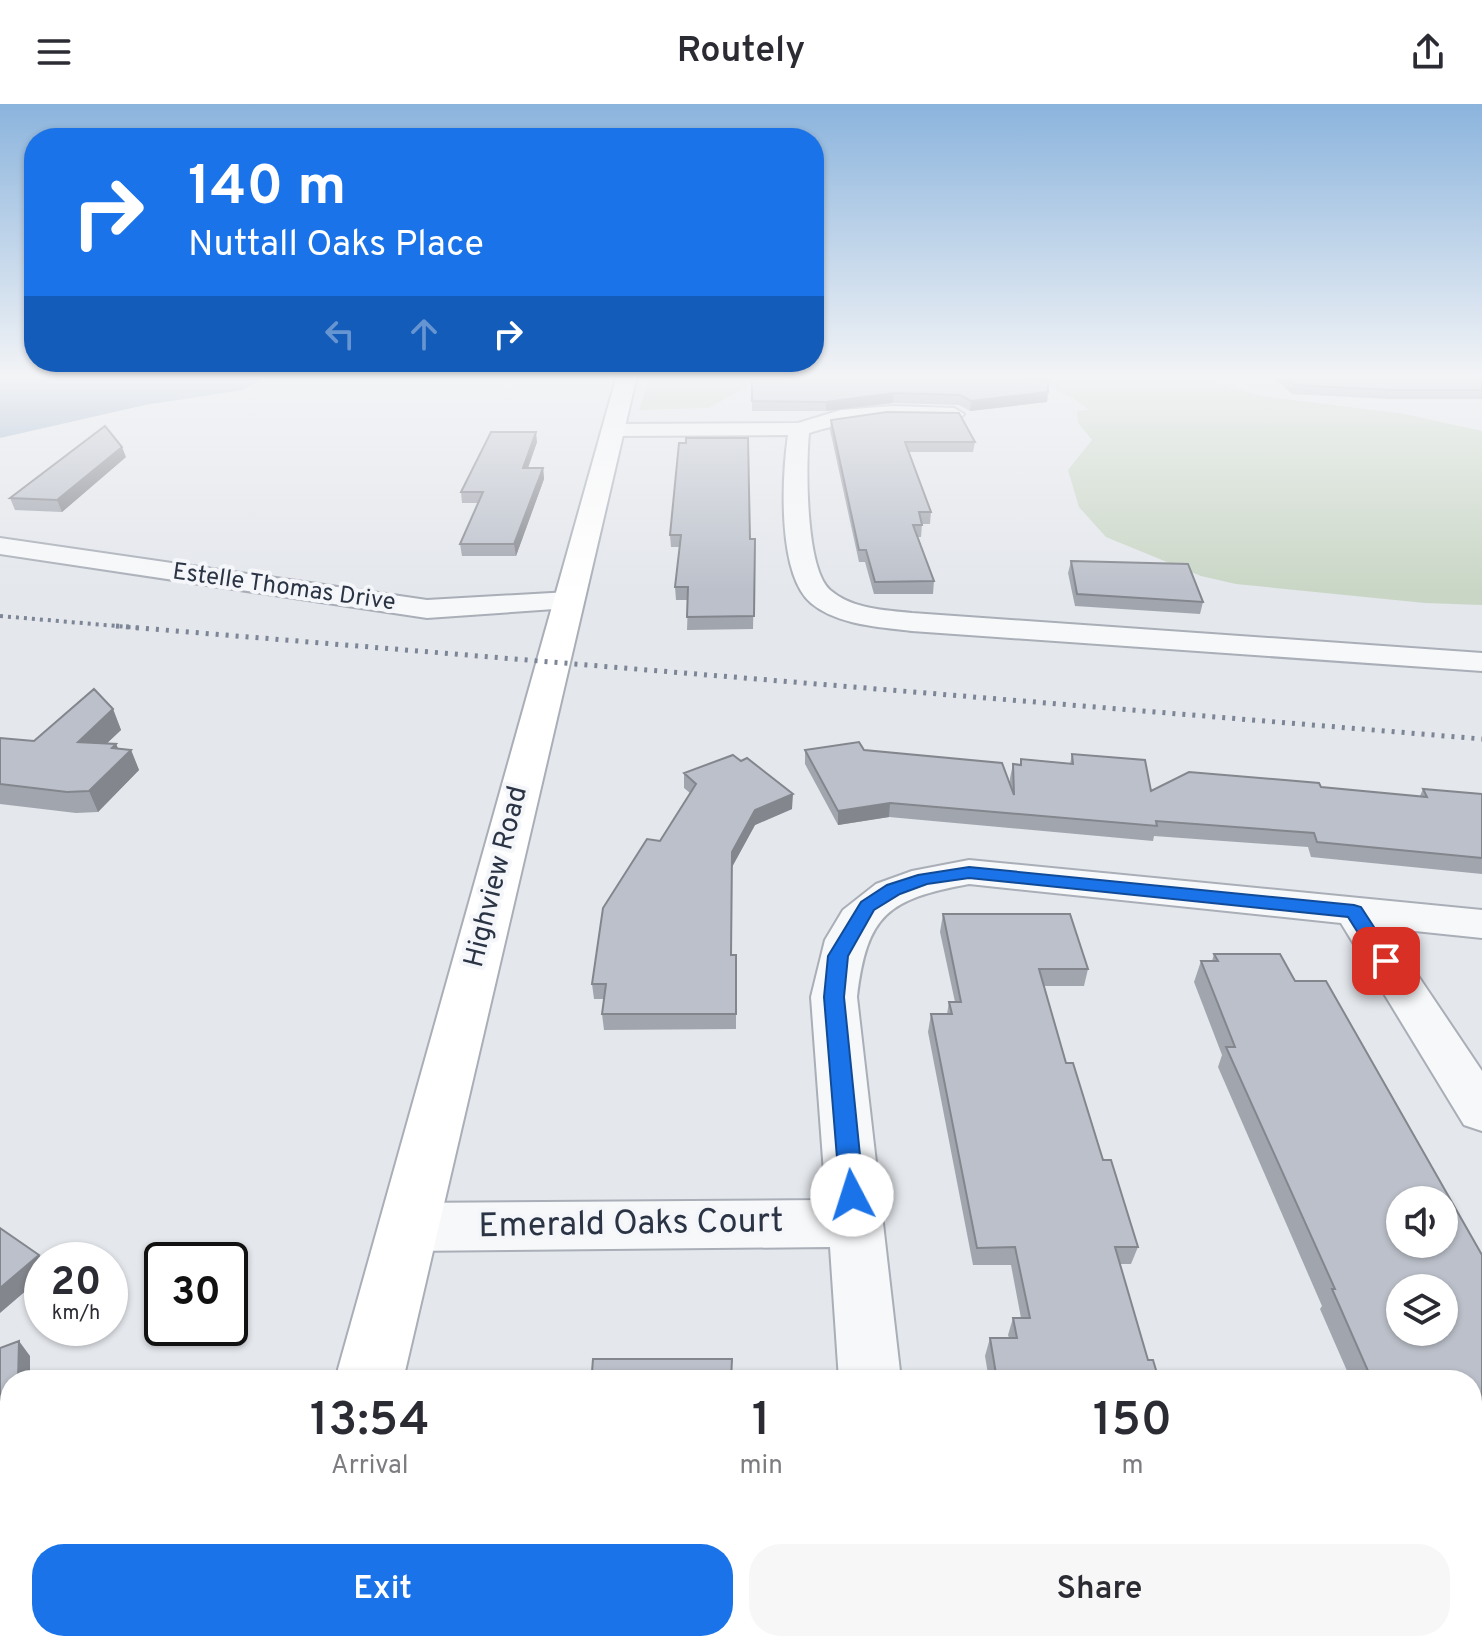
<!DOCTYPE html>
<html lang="en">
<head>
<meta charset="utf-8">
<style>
  :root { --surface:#fff; --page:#f7f7f7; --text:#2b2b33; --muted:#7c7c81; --accent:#1a73e8 }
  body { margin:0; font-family:Overpass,sans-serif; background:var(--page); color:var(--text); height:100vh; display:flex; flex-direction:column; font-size:30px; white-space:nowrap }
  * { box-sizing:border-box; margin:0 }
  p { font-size:26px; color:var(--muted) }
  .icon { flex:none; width:44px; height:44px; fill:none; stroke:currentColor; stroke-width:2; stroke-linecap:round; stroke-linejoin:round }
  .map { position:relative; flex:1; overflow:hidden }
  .details { position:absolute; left:0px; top:1266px; width:1482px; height:282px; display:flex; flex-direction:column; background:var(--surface); border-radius:32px 32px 0 0; box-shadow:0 2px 6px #0004 }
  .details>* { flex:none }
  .guide { position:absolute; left:24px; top:24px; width:800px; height:244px; border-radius:32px; box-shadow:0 2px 6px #0004; background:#1a73e8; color:#fff; overflow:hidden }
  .tools { position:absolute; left:1386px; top:1082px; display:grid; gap:16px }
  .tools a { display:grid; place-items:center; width:72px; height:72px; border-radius:50%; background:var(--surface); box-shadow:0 2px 6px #0004; font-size:40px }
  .speed { position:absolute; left:24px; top:1138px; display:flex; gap:16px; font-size:40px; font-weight:700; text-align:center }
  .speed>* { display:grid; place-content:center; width:104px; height:104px; border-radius:50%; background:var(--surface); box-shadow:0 2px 6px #0004; line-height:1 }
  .speed small { font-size:20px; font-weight:400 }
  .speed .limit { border:4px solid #111; border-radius:12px; background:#fff; color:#111 }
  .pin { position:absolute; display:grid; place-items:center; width:68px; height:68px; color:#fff; margin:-34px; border-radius:16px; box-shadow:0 4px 12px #0006 }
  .me { position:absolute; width:88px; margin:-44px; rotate:355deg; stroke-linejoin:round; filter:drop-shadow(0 0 6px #0008) }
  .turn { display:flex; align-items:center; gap:28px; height:168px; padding:0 32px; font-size:36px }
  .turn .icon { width:104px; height:104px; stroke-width:2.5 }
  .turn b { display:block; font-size:56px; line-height:68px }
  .lanes { display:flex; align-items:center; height:76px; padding:0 32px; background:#0003; justify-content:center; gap:40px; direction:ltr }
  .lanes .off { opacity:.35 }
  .eta { display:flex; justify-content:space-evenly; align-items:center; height:136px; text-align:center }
  .eta b { font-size:48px; font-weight:600; line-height:56px }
  .cta { display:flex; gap:16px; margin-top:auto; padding:16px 32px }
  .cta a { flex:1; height:92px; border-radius:32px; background:var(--accent); color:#fff; font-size:32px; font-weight:600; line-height:92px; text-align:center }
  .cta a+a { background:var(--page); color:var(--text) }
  header { display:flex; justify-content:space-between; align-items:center; height:104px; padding:0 32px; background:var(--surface); font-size:36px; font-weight:600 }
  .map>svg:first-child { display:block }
  .green { fill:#c9d6c5 }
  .water { fill:#9fb4cc }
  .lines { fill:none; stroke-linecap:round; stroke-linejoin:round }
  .street-casing { stroke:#a9aeb7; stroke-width:4 }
  .secondary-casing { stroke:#a9aeb7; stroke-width:4 }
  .street { fill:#f7f8fa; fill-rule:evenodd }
  .secondary { fill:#fff; fill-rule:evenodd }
  .rail-far1 { stroke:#7d8696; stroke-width:4; stroke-dasharray:3 5; stroke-linecap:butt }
  .rail { stroke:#7d8696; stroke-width:5; stroke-dasharray:3 7; stroke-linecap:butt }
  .wall { fill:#a1a5ae }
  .shaded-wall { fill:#83868d }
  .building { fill:#bbc0ca; stroke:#83868d; stroke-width:2; fill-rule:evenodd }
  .route { fill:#1a73e8; stroke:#114b97; stroke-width:2 }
  .labels { text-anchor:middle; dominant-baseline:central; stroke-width:8; stroke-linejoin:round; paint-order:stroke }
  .far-street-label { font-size:24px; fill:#2b3445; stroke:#f4f6f9 }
  .street-label { font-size:28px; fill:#2b3445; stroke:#f4f6f9 }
  .near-street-label { font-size:34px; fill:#2b3445; stroke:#f4f6f9 }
</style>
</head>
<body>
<header><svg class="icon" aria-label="menu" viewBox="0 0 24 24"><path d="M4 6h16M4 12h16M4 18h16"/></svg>Routely<svg class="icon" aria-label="share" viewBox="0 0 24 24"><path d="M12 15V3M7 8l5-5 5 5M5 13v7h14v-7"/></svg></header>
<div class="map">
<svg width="1482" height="1547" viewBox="0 0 1482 1547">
  <rect width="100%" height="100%" fill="#e4e7ec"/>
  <path class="green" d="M650 271H786L763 274 708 304 639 306Z
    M1000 271H1187L1263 292 1405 310 1482 327V501L1425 499 1236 480 1201 472 1106 433 1079 403 1068 366 1092 336 1078 319 1077 307 1089 306C1064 284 1031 277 1000 271Z"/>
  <path class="water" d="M0 271H269L243 286 145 301 0 334Z"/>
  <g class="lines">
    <defs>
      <path id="street" d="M893 302 954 304 964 310C956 320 941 316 928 315 887 314 849 316 809 329 806 361 805 464 830 486 852 505 884 506 912 509L1482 549V567L912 527C880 523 837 521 811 499 777 470 782 373 788 331L612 332 602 326 612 320 798 319 841 306Z
        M0 434 427 496 569 488 579 490 583 496 579 502 569 504 427 514 0 450Z
        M969 756 1482 806V834L1386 824 1482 967V1027L1464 1021 1341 819 969 780C888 795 867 810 857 893L901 1276H839L830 1143 407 1147 388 1140 380 1123 388 1106 407 1099 826 1096 811 893 825 836 843 806 876 780 912 767Z
        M859 1538H931L932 1547H860Z"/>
      <path id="secondary" d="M617 271H637L403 1276H335Z
        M263 1538H343L341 1547H261Z"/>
    </defs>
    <use href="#street" class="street-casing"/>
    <use href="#secondary" class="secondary-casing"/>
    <use href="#street" class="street"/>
    <use href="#secondary" class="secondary"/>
    <path class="rail-far1" d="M0 512 140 524"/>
    <path class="rail" d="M116 522 1482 635"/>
  </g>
  <path class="wall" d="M752 271 1048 288 1047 298 970 307 959 301 893 299 826 307H752Z
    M1270 271H1482V295H1389L1292 290Z
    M831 316 975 338 973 348H909L931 408 930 420H922L921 433H918L934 477 933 490H874L865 458H859L830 326Z
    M537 338 528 364H543L544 375 516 452H462L460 440 478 399H462L461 388Z
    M126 353 62 408 15 406 10 394Z
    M670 431 755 435 753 525 687 526 688 496H676L675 483 680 443H671Z
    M1071 457 1203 498 1200 510 1075 502 1068 469Z
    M113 605 121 626 106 640H116L118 644 131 646 139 666 98 708 76 709 0 700V634L34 637Z
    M805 646H864L1010 682V674L1013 660 1020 661 1021 655 1070 660 1072 650 1151 687 1321 683 1420 692 1423 685 1482 690V770L1311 753 1308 743 1154 732 1153 737 889 713 838 721 805 660Z
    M684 669 792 705 755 721 732 763 731 851H736V925L604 926 602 910 604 895H594L592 880 690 689 684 684Z
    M943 810 1088 865 1084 882H1044L1066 959 1138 1143 1131 1160H1120L1148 1256 1159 1276H989L985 1252 990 1234H1009L1008 1231 1013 1214H1021L1011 1161H973L928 928 931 910H947L949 898H955L940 828Z
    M1214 850 1295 877 1482 1151V1521L1472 1499V1276H1351L1320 1205 1322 1202 1218 963 1222 951 1194 878 1201 857H1212Z
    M1042 1538H1275L1267 1547H1044Z"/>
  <path class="shaded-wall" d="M1048 288 1047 298 970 307 971 297Z
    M894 289 893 299 826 307V298Z
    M536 328 537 338 524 375 523 364Z
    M122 343 126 353 62 408 57 396Z
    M543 364 544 375 516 452 514 440Z
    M113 605 121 626 87 658 78 638Z
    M116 640 122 654 131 646 139 666 98 708 89 687 112 644Z
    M793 690 792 705 755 721 732 763V748L755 706Z
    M890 699 889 713 838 721V707Z
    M39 1151 43 1156 42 1173 0 1209V1184Z
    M19 1237 30 1252V1276H18Z
    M10 1311V1330L0 1334V1315Z
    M10 1511V1528L0 1530V1514Z"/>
  <path class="building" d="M752 271H1001L1048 277V288L971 297 960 291 894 289 826 298 752 297Z
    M1282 271H1482V286H1392L1295 281Z
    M887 308 959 309 975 338H905L931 408H919L922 421H913L934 477 875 478 866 446H859L831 316Z
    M105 322 122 343 57 396 10 394Z
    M491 328H536L523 364H543L514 440H460L483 388H461Z
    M686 334H748L750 435H755L754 512 687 513 688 483H675L681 431H670L679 339H686Z
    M1071 457 1188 460 1203 498 1077 490Z
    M94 585 113 605 78 638 116 640 112 644 131 646 89 687 67 688 0 680V634L34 637Z
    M859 638 864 646 1002 659 1014 691 1013 660 1021 661V655L1073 660 1072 650 1145 656 1151 687 1189 668 1319 679 1321 683 1427 693 1423 685 1482 690V754L1317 738 1314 729 1156 717 1157 722 890 699 838 707 805 646Z
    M733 651 741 657 747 654 793 690 755 706 732 748 731 851H736V910H602L606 880H592L603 804 647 735 660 737 696 680 684 669Z
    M943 810H1070L1088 865H1039L1066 959H1073L1103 1056H1111L1138 1143H1115L1148 1256H1153L1159 1276H997L990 1234H1017L1013 1214H1030L1015 1143 977 1144 931 910H952L949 898H961Z
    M1214 850H1280L1295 877H1326L1482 1151V1464L1475 1448H1472V1276H1372L1332 1185H1335L1226 943H1235L1201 857H1218ZM1400 1096H1444V1140H1400ZM1400 1184H1444V1228H1400Z
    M0 1124 39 1151 0 1184Z
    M19 1237 18 1276H10V1311L0 1315V1244Z
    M593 1255H732L731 1276H567L568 1268H592Z
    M10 1386V1511L0 1514V1388Z
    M542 1538H736V1547H541Z
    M1051 1538H1241L1243 1547H1053Z"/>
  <linearGradient id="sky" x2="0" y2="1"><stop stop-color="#8bb4dd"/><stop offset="0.56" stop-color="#f3f4f6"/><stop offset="1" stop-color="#f3f4f6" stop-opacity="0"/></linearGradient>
  <rect width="1482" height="487" fill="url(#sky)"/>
  <path class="route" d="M969 763 1354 801 1361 803 1396 857 1393 862H1379L1348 813 969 774 927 780 900 790 874 806 848 852 844 893 864 1091 861 1098 852 1101 843 1098 840 1091 824 893 828 852 861 798 887 781 918 771Z"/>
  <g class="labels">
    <g class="far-street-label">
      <text transform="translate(284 484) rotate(8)">Estelle Thomas Drive</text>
    </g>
    <g class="street-label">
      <text transform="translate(497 773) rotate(-76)">Highview Road</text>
    </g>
    <g class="near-street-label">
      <text transform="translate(631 1121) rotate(-1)">Emerald Oaks Court</text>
    </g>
  </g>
</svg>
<div class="tools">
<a><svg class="icon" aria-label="sound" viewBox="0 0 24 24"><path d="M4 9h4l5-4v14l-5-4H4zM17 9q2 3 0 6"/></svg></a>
<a><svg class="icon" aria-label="layers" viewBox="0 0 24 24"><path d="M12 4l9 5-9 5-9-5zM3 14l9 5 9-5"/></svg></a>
</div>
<div class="speed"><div>20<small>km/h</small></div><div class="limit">30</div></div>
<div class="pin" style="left:1386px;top:857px;background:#d93025"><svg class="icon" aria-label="arrive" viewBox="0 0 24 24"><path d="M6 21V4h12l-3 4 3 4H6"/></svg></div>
<svg class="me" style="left:852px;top:1091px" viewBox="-20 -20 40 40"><circle r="19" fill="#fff"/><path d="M0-13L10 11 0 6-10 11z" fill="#1a73e8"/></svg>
<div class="guide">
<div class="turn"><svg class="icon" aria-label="right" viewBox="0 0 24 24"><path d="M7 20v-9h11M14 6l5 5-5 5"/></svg><div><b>140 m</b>Nuttall Oaks Place</div></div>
<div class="lanes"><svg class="icon off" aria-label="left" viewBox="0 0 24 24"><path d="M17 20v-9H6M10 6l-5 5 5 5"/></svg><svg class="icon off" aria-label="ahead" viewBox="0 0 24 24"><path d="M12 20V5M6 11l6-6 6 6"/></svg><svg class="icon" aria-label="right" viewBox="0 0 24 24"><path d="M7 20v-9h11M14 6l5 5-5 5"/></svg></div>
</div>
<section class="details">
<div class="eta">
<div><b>13:54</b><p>Arrival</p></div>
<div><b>1</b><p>min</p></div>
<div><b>150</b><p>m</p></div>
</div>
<div class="cta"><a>Exit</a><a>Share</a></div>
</section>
</div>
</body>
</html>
